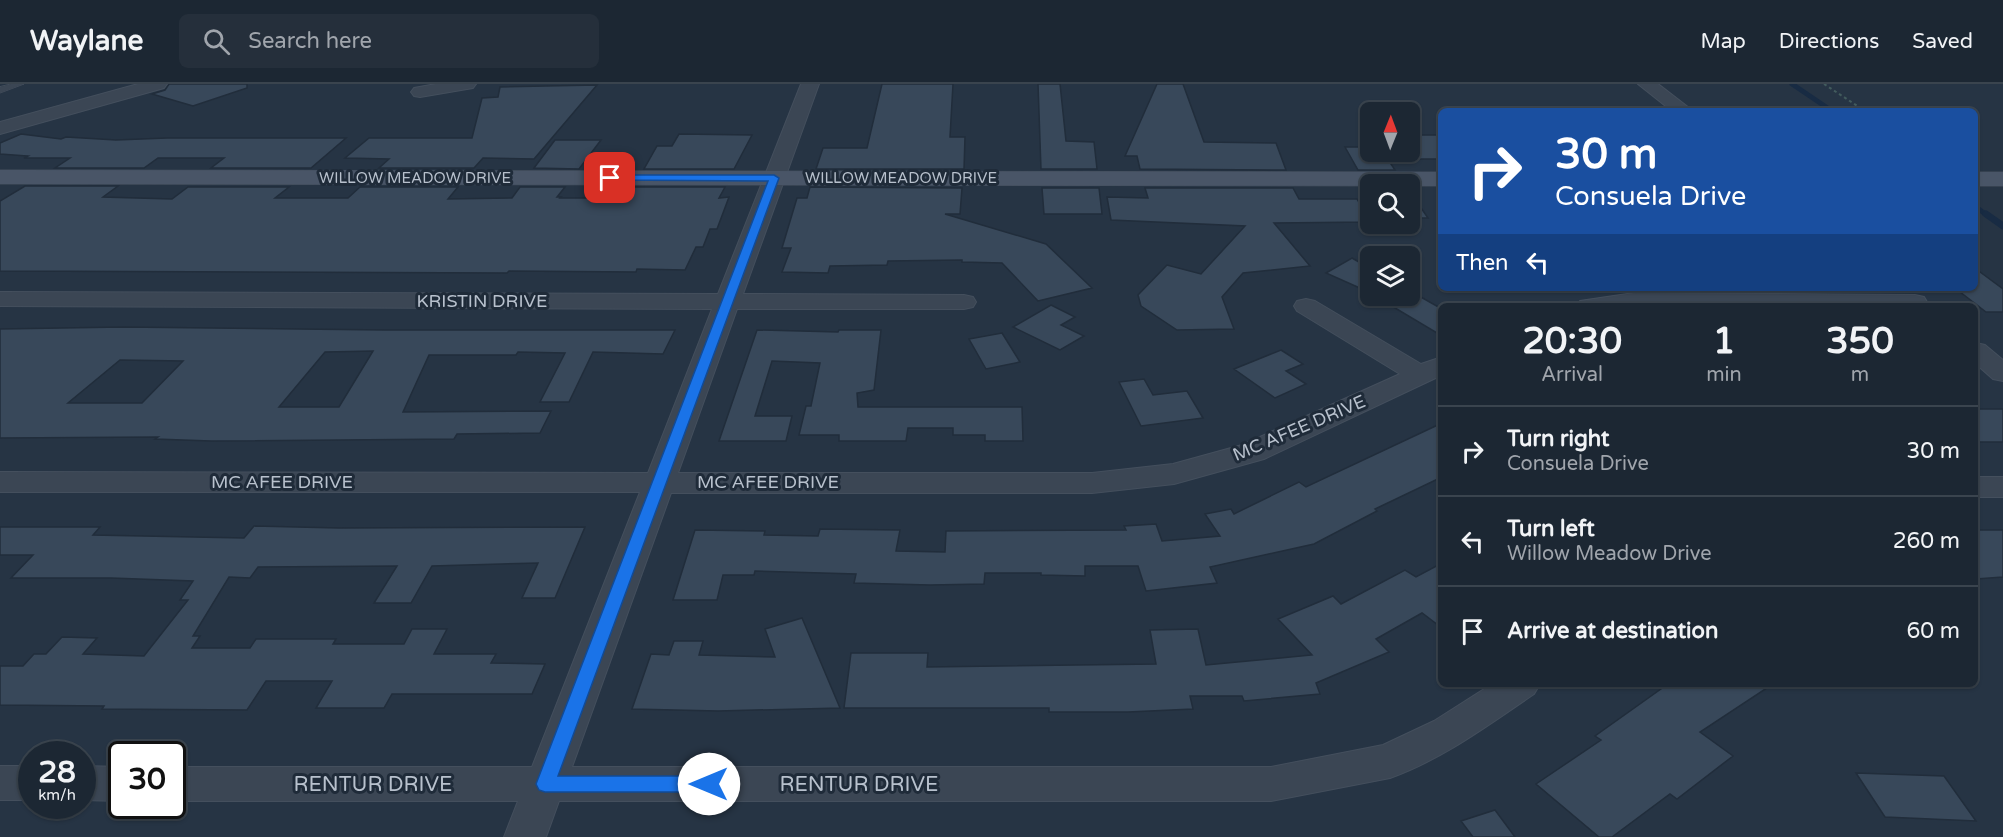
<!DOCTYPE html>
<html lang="en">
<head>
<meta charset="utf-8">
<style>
  :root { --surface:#1c2733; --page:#252f3b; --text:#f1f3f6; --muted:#a0a5ac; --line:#3a444e }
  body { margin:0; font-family:"Varela Round",sans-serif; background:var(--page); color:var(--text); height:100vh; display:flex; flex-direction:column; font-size:22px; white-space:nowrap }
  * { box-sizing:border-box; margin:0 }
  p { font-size:20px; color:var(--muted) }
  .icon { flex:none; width:33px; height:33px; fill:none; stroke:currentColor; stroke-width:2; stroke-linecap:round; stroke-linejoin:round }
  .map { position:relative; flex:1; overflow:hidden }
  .side { position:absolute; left:1438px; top:219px; width:540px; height:384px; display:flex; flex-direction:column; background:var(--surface); border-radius:9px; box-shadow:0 2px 4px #0004,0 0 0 2px var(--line) }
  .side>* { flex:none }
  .banner { position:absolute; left:1438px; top:24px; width:540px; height:183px; border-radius:9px; box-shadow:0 2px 4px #0004,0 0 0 2px var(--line); background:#1a4fa0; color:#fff; overflow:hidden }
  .needle { width:39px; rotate:1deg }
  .tools { position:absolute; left:1360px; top:18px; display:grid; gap:12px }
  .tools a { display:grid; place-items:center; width:60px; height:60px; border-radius:9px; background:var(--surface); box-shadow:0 2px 4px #0004,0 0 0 2px var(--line); font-size:30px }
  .speed { position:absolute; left:18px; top:657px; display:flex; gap:12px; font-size:30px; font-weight:700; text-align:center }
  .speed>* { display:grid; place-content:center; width:78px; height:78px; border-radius:50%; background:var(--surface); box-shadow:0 2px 4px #0004,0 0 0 2px var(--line); line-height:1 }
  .speed small { font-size:15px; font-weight:400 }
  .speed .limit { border:3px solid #111; border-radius:9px; background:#fff; color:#111 }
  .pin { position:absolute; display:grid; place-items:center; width:51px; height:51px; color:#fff; margin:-26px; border-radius:12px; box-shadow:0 3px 9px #0006 }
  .me { position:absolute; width:66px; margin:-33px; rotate:270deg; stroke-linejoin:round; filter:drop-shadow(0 0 4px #0008) }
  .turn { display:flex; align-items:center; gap:21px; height:126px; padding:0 18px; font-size:27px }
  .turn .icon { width:78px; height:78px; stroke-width:2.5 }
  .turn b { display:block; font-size:42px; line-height:51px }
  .then { display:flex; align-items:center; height:57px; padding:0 18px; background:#0003; gap:12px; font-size:22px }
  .eta { display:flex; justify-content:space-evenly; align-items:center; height:102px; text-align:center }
  .eta b { font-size:36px; font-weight:800; line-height:42px }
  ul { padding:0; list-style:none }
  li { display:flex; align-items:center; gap:18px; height:90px; padding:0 18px; border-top:2px solid var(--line) }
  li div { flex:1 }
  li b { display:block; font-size:22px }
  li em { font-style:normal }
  header { display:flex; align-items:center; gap:36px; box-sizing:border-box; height:84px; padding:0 30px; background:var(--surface); border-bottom:2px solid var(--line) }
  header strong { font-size:28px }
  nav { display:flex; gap:33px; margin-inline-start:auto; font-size:21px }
  .search { width:420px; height:54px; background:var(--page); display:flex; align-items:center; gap:15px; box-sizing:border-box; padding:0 21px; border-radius:9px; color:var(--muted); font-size:22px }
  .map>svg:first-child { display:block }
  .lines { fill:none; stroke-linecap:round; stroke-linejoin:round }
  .stream-far1 { stroke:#182b43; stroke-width:5 }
  .stream { stroke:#182b43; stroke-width:7 }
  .building { fill:#38485a; stroke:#212d3b; stroke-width:1.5; fill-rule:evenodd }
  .lane-casing { stroke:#444f5d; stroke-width:1 }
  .street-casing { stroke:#444f5d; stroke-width:2 }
  .secondary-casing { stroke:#444f5d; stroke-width:1 }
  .path { stroke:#425b5d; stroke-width:2; stroke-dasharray:3 3; stroke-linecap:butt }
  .lane { fill:#3b4654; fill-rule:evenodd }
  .street { fill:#3b4654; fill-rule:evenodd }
  .secondary { fill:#495567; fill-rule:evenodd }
  .route { fill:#1a73e8; stroke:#114b97; stroke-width:1.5 }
  .labels { text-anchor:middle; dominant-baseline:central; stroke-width:6; stroke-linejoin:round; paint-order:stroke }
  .far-street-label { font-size:15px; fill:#b8c1cd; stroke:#1f2b39 }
  .street-label { font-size:18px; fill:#b8c1cd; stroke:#1f2b39 }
  .near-street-label { font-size:21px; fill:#b8c1cd; stroke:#1f2b39 }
</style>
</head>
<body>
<header>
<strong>Waylane</strong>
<div class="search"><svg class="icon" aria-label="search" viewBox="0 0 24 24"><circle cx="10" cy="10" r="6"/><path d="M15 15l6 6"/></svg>Search here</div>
<nav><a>Map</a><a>Directions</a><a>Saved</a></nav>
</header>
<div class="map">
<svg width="2003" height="753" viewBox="0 0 2003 753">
  <rect width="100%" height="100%" fill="#263444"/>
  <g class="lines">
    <path class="stream-far1" d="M1792 0 1832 27
      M1976 123 1988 132"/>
    <path class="stream" d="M1986 130 2003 142"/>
  </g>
  <path class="building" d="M169 0H247V4L193 22 152 10 165 6Z
    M882 0H953L950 53H965L964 85H816L823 64H867Z
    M1038 0H1060L1066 57 1094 58 1097 85H1041Z
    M1157 0H1183L1204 58 1276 59 1286 86 1140 85 1137 72H1125Z
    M597 1 534 75 483 74 474 84H379L389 75 345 74 369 54H472L482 14 498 13 500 3Z
    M21 50 61 55 66 53 116 56 167 54H346L311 84H211L224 74H158L144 84H55L70 74H24L28 72 0 70V59Z
    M679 50 752 51 734 85H644L657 62H672Z
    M1410 51H1442V75H1410Z
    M555 56H601L579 85 534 84Z
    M1345 63H1371V68H1383L1395 86H1358Z
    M25 102H118L103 113 172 115 188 103H289L275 114H348L360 103H458L448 115 512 114 520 103H565L557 113H561L560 114H626L633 103H725L719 114 729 113 717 145H710L703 163H696L685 186 637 185 636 188 509 187 507 189 0 187V117Z
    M810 103 962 104 960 130H945L1046 160 1092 204 1038 217 1002 179 962 178V176L888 177 887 181 830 182 828 189 782 188 791 164H782L797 114H807Z
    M1042 104H1099L1102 130H1044Z
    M1145 104H1293L1299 115H1357L1370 138 1274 139 1310 182 1243 189 1222 213 1234 245 1177 246 1141 222 1138 211 1167 181 1201 190 1245 142 1111 136 1107 113 1148 114Z
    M1410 108 1428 134H1410Z
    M1352 174 1371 185V209L1326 189Z
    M1976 185 2003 205V228H1986L1955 204H1976Z
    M1412 208 1442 225V252L1385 218 1410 212Z
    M1051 221 1075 233 1061 241 1084 252 1060 266 1013 243Z
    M123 243 385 246H675L663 270 593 268 569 318H540L565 269 518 268 516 271H429L403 328 551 327 540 349 457 350 454 355 211 357 155 355 158 353 0 354V245ZM373 267 339 323H279L325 268ZM120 276 183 277 142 319H68Z
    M757 246 838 248 839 246H881L874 306 857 309 858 323H1022L1023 357H985V351H953V344H908L906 357H839V351H799L806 322H811L820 279 772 277 755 332H792L786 357H719Z
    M1002 249 1020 278 986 285 969 255Z
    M1281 266 1303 280 1286 287 1306 300 1275 314 1234 285Z
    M1144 295 1153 311 1187 307 1203 334 1141 342 1119 298Z
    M1976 325H2003V358H1976Z
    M1442 339V393L1375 425 1377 427 1314 460 1210 483 1217 499 1146 507 1138 482H1085V492L1041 491V489H985L984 500 930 501 854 499 856 490 755 487 754 491H723L717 516H673L695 446 765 447 764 451 818 452 820 445 900 446 896 467 945 468 946 447 1126 446 1124 442 1156 440 1162 457 1220 452 1205 430 1231 425 1234 430 1299 398 1306 403Z
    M254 442 339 444 585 443 555 514H522L538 479 432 482 411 519H374L397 482 258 483 250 494 229 493 193 552H200L192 564H250L256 555H336L333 560H404L412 545H447L434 570H496L491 579 545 580 532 610H392L384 624H316L332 597H266L247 626 102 625 104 622 0 621V582H23L34 570H46L62 553 97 554 83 570 144 572 188 516H180L193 497 111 494H11L33 471H0V443H100L93 451 244 454Z
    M1976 446H2003V493L1976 495Z
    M1442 479V544L1422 529 1376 555 1389 568 1316 599 1320 610 1244 617 1242 612H1190L1193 625 1128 628H1049V624H844L851 569H928L927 583 1156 580 1150 546 1198 545 1206 581 1312 571 1278 535 1333 512 1341 520 1405 486 1416 493Z
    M802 534 840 624 718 627 632 625 651 570 669 571 674 557H703L699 571 775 573 765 545Z
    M1668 600H1773L1700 648 1733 672 1677 715 1670 710 1612 753H1599L1536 700 1601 656 1595 652Z
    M1856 689 1944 692 1976 737 1885 733Z
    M1495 726 1515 753H1473L1461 737Z"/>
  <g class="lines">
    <defs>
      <path id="lane" d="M11 0H24L0 9V3Z"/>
      <path id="street" d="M138 0H167L164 4 0 50V38Z
        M436 0H476L473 4 467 5 420 13 414 12 411 8 414 4Z
        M801 0H819L743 210 964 211 973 213 976 218 973 223 964 225H737L678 389H1092L1173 380 1242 361 1400 290 1297 227 1294 222 1297 217 1306 215 1315 217 1421 280 1442 273V291L1264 375 1174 400 1092 409H671L572 683H1271L1383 661 1434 637 1492 600H1540L1534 610C1488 641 1443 675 1390 694L1271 717H559L546 753H504L518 717H172V683H532L640 408H0V388L648 389 712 225 0 222V208L718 210Z
        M1638 0H1658L1693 27H1672Z
        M1634 209 1915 211 1924 213 1927 218 1925 222H1577L1580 217Z
        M1976 259 1985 261 2003 276V297L1993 295 1976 280Z
        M1976 393H2003V413H1976Z
        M0 682H32V716H0Z
        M82 682 122 683V717L82 716Z"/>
      <path id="secondary" d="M0 86 1442 88V102L0 100Z
        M1976 88H2003V102H1976Z"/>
    </defs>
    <use href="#lane" class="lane-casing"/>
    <use href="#street" class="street-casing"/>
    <use href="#secondary" class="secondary-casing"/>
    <path class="path" d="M1824 0 1865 27"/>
    <use href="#lane" class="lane"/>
    <use href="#street" class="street"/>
    <use href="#secondary" class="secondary"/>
  </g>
  <path class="route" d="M774 91 779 94 558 692H709L716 694 718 700 716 705 709 708H545L539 706 536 700 768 97 610 96 606 94 610 91Z"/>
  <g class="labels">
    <g class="far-street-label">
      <text x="415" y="94">WILLOW MEADOW DRIVE</text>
      <text x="901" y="94">WILLOW MEADOW DRIVE</text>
    </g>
    <g class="street-label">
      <text x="482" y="217">KRISTIN DRIVE</text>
      <text transform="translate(1299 344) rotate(-23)">MC AFEE DRIVE</text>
      <text x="282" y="398">MC AFEE DRIVE</text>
      <text x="768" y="398">MC AFEE DRIVE</text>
    </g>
    <g class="near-street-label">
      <text x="373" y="700">RENTUR DRIVE</text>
      <text x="859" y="700">RENTUR DRIVE</text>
    </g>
  </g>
</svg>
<div class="tools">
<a><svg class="needle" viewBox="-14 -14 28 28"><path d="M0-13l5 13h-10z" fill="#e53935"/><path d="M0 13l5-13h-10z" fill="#a0a5ac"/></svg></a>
<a><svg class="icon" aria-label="search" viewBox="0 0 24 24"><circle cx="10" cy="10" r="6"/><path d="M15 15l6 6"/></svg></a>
<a><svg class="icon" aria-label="layers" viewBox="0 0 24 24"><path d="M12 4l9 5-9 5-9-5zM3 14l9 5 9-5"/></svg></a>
</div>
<div class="speed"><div>28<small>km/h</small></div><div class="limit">30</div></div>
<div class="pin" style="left:610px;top:94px;background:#d93025"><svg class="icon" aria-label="arrive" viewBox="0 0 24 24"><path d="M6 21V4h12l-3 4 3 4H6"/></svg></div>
<svg class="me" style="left:709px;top:700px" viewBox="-20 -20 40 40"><circle r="19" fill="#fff"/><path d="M0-13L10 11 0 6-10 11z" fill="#1a73e8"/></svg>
<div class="banner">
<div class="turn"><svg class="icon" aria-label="right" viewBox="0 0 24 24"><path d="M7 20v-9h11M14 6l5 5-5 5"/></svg><div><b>30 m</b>Consuela Drive</div></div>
<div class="then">Then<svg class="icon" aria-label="left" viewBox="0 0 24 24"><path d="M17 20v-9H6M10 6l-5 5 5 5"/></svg></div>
</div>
<section class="side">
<div class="eta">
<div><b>20:30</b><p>Arrival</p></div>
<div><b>1</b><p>min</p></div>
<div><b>350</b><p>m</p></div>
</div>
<ul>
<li><svg class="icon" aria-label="right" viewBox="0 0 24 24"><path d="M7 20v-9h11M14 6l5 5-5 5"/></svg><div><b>Turn right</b><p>Consuela Drive</p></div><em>30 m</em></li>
<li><svg class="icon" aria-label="left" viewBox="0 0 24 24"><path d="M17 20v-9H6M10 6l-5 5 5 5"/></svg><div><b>Turn left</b><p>Willow Meadow Drive</p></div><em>260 m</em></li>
<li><svg class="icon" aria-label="arrive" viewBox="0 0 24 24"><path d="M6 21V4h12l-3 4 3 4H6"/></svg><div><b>Arrive at destination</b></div><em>60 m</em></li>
</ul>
</section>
</div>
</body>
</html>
